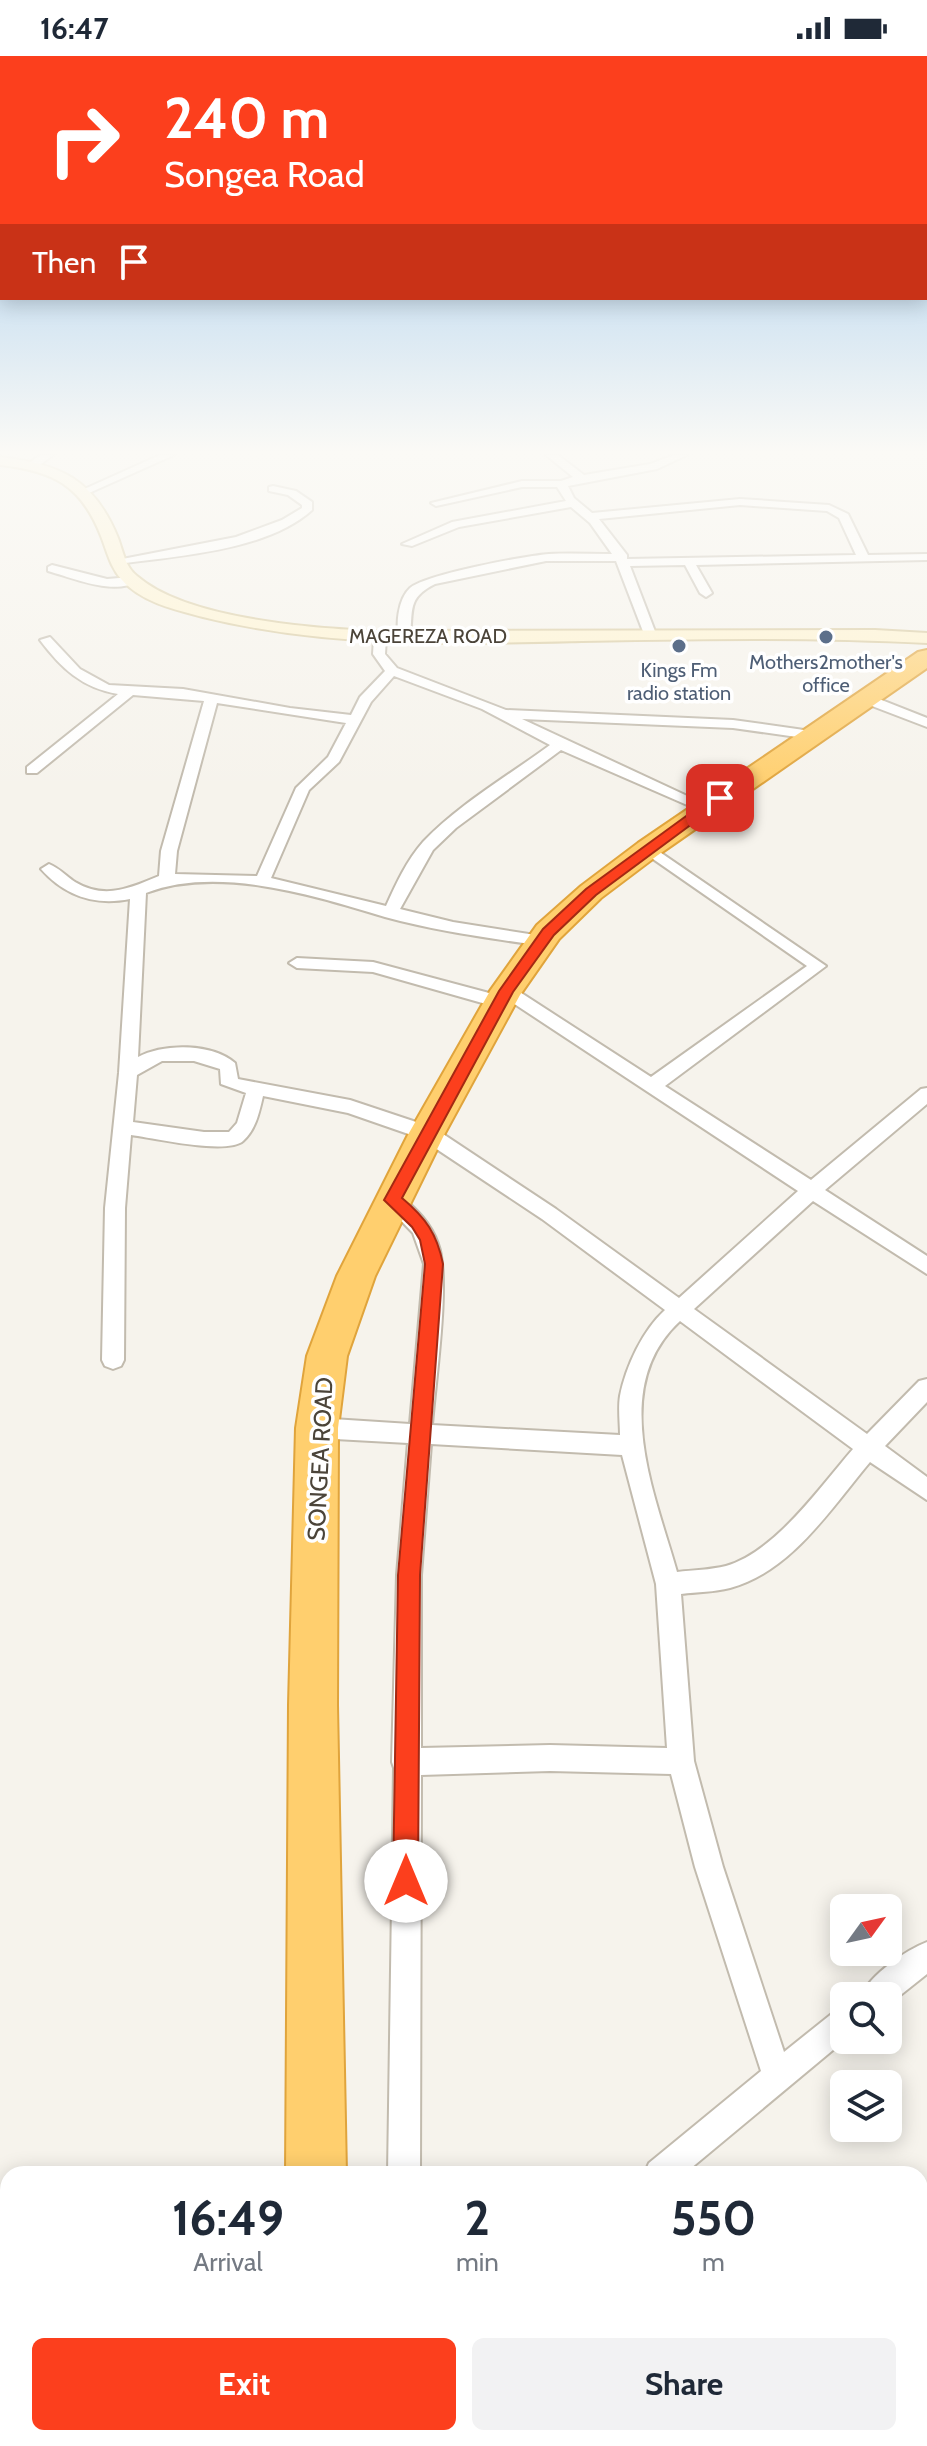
<!DOCTYPE html>
<html lang="en">
<head>
<meta charset="utf-8">
<style>
  :root { --surface:#fff; --page:#f2f2f3; --text:#1f2937; --muted:#747a83; --accent:#fc3f1d }
  body { margin:0; font-family:Cabin,sans-serif; background:var(--page); color:var(--text); height:100vh; display:flex; flex-direction:column; font-size:30px; white-space:nowrap }
  * { box-sizing:border-box; margin:0 }
  p { font-size:26px; color:var(--muted) }
  .icon { flex:none; width:44px; height:44px; fill:none; stroke:currentColor; stroke-width:2; stroke-linecap:round; stroke-linejoin:round }
  .map { position:relative; flex:1; overflow:hidden }
  .sheet { position:absolute; left:0px; top:2110px; width:928px; height:280px; display:flex; flex-direction:column; background:var(--surface); border-radius:24px 24px 0 0; box-shadow:0 4px 20px #0003 }
  .sheet>* { flex:none }
  .hud { position:absolute; left:0px; top:0px; width:928px; height:244px; box-shadow:0 4px 20px #0003; background:#fc3f1d; color:#fff; overflow:hidden }
  .needle { width:52px; rotate:57deg }
  .fabs { position:absolute; left:830px; top:1838px; display:grid; gap:16px }
  .fabs a { display:grid; place-items:center; width:72px; height:72px; border-radius:12px; background:var(--surface); box-shadow:0 4px 20px #0003; font-size:40px }
  .pin { position:absolute; display:grid; place-items:center; width:68px; height:68px; color:#fff; margin:-34px; border-radius:16px; box-shadow:0 4px 12px #0006 }
  .me { position:absolute; width:88px; margin:-44px; rotate:0deg; stroke-linejoin:round; filter:drop-shadow(0 0 6px #0008) }
  .turn { display:flex; align-items:center; gap:28px; height:168px; padding:0 32px; font-size:36px }
  .turn .icon { width:104px; height:104px; stroke-width:2.5 }
  .turn b { display:block; font-size:56px; line-height:68px }
  .then { display:flex; align-items:center; height:76px; padding:0 32px; background:#0003; gap:16px; font-size:30px }
  .eta { display:flex; justify-content:space-evenly; align-items:center; height:136px; text-align:center }
  .eta b { font-size:48px; font-weight:800; line-height:56px }
  .primary-button { display:flex; gap:16px; margin-top:auto; padding:16px 32px }
  .primary-button a { flex:1; height:92px; border-radius:12px; background:var(--accent); color:#fff; font-size:32px; font-weight:800; line-height:92px; text-align:center }
  .primary-button a+a { background:var(--page); color:var(--text) }
  .status { display:flex; justify-content:space-between; align-items:center; height:56px; padding:0 40px; background:var(--surface); direction:ltr }
  .status svg { height:22px; fill:currentColor }
  .map>svg:first-child { display:block }
  .lines { fill:none; stroke-linecap:round; stroke-linejoin:round }
  .street-casing { stroke:#c2bbae; stroke-width:4 }
  .secondary-casing { stroke:#d6c79b; stroke-width:4 }
  .highway-casing { stroke:#e0a43c; stroke-width:4 }
  .street { fill:#fff; fill-rule:evenodd }
  .secondary { fill:#fff3cd; fill-rule:evenodd }
  .highway { fill:#ffcf6e; fill-rule:evenodd }
  .route { fill:#fc3f1d; stroke:#a42913; stroke-width:2 }
  .service-dot { fill:#5c6f8a; stroke:#fff; stroke-width:3 }
  .labels { text-anchor:middle; dominant-baseline:central; stroke-width:7; stroke-linejoin:round; paint-order:stroke }
  .far-street-label { font-size:20px; fill:#4b4439; stroke:#fff }
  .far-service-label { font-size:20px; fill:#4e5e75; stroke:#fff }
  .street-label { font-size:24px; fill:#4b4439; stroke:#fff }
</style>
</head>
<body>
<div class="status"><b>16:47</b><svg viewBox="0 0 49 12"><path d="M0 12V9h3v3zM5 12V6h3v6zM10 12V3h3v9zM15 12V0h3v12zM26 1h20v11H26zM47 4h2v5h-2z"/></svg></div>
<div class="map">
<svg width="927" height="2390" viewBox="0 0 927 2390">
  <rect width="100%" height="100%" fill="#f6f3ec"/>
  <g class="lines">
    <defs>
      <path id="street" d="M41 399H53L37 411H29V407Z
        M160 399H174L89 437 80 435Z
        M546 399H558L584 419 650 408 674 399H687L657 413 568 430 574 442 592 457 740 443 829 449 848 458 868 499 927 498V504L696 509 712 537 706 541 700 537 685 509 630 510 656 578 650 582 644 578 616 505H546L435 528C407 542 413 554 410 582L400 585C395 570 398 543 410 532 427 518 525 500 549 498 570 497 591 498 612 498L590 467 571 451 459 471 412 490 402 488 452 466 566 445 557 431H522L436 450 431 447 522 425H561L573 421ZM740 449 827 455 839 462 856 499 627 503V499L599 463Z
        M273 430 296 435 312 446V454C267 495 176 500 118 508L112 505 236 481 282 464 302 452V449L288 439 269 435V431Z
        M52 509 107 523 132 521 138 525C114 540 73 522 48 515V511Z
        M380 578 386 582 385 598 397 612 506 654 733 664 811 675 818 679 811 683 733 672 522 663 713 752 706 756 701 755 561 694 456 772 433 794 400 853 453 866 548 881 550 885 542 890C490 882 436 875 385 861 315 840 218 809 146 837L138 1001C164 987 212 987 235 1007L238 1023 350 1044 434 1072 556 1153 679 1242 798 1135 507 943 506 950 500 952 373 916 297 912 289 907 297 902 373 906 504 941 498 935 500 931H512L651 1021 807 910 643 796V790L648 788 826 910 665 1030 811 1124 921 1033 927 1032V1048L825 1134 927 1200V1218L813 1145 694 1253 867 1378 919 1325 927 1323V1346L885 1390 927 1421V1444L870 1406C832 1451 791 1516 730 1532 715 1536 697 1536 681 1538L694 1705 723 1811 784 1996 834 1956 844 1951 845 1984 684 2118H644L649 2107 761 2015 695 1811 671 1718 550 1715 421 1719 420 2118H388L394 1712 392 1706 397 1519 408 1387 317 1382 309 1379 306 1372 309 1365 317 1362 410 1368 424 1208 413 1177 386 1149 383 1144 386 1139H400C416 1153 431 1167 438 1188 451 1221 435 1328 432 1369L620 1379C620 1367 618 1352 620 1340 626 1310 643 1274 665 1254L542 1163 420 1082 348 1057 263 1040C259 1057 256 1073 243 1085 227 1099 153 1082 131 1079L125 1152 124 1304 121 1310 113 1313 105 1310 102 1304 105 1152 119 1017 130 843C95 850 65 840 41 813L49 808C59 812 66 820 75 826 105 844 130 832 159 820L161 795 204 645 133 639 37 717H27V711L118 638C82 632 61 612 40 584L50 581 80 613 109 629 183 633 290 652 351 659 360 641 385 615 373 598 374 582ZM394 620 482 653 550 689C508 720 459 748 423 786 407 804 396 828 386 850L271 822 309 734 339 706 371 646ZM217 647 346 667 328 701 296 732 257 820 175 818 177 795ZM162 1005H194L220 1013 221 1028 246 1037 237 1067 229 1076H204L133 1066 137 1019ZM680 1265 853 1393C821 1430 775 1496 726 1510 711 1514 692 1514 677 1516 655 1438 608 1331 680 1265ZM431 1388 622 1399 656 1528 667 1692 550 1689 421 1692V1519Z
        M859 639H869L927 662V671L859 645Z
        M927 1886V1918L888 1949V1940H861C870 1919 906 1894 927 1886Z
        M927 2252V2301L920 2304V2255Z
        M384 2382H418L419 2390H385Z
        M862 2382H897L894 2390H859Z"/>
      <path id="secondary" d="M0 401C60 408 94 423 118 482 123 495 125 511 137 520 186 563 310 572 373 575L875 574 927 577V587C812 581 697 583 582 585 455 588 328 592 203 561 176 554 141 546 122 524 110 511 107 495 101 480 81 429 53 415 0 409Z"/>
      <path id="highway" d="M927 594V612L658 799 601 842 559 883 520 939 445 1077 375 1220 347 1300 338 1372 337 1649 346 2118H286L289 1649 296 1372 307 1300 337 1220 409 1077 490 935 537 869 581 830 638 787 918 596Z
        M280 2382H346V2390H280Z"/>
    </defs>
    <use href="#street" class="street-casing"/>
    <use href="#secondary" class="secondary-casing"/>
    <use href="#highway" class="highway-casing"/>
    <use href="#street" class="street"/>
    <use href="#secondary" class="secondary"/>
    <use href="#highway" class="highway"/>
  </g>
  <linearGradient id="sky" x2="0" y2="1"><stop stop-color="#8fc1ec"/><stop offset="0.54" stop-color="#fbfaf6"/><stop offset="1" stop-color="#fbfaf6" stop-opacity="0"/></linearGradient>
  <rect width="927" height="734" fill="url(#sky)"/>
  <path class="route" d="M715 739 727 742 596 839 554 879 513 936 402 1142C426 1162 437 1178 443 1208L420 1519 418 1825 415 1834 406 1838 397 1834 393 1825 398 1519 425 1208 420 1184 412 1171 384 1144 499 935 543 873 586 833Z"/>
  <g class="service-dot">
    <circle cx="826" cy="581" r="8"/>
    <circle cx="679" cy="590" r="8"/>
  </g>
  <g class="labels">
    <g class="far-street-label">
      <text x="428" y="580">MAGEREZA ROAD</text>
    </g>
    <g class="far-service-label">
      <text x="826" y="606">Mothers2mother's<tspan x="826" dy="23">office</tspan></text>
      <text x="679" y="614">Kings Fm<tspan x="679" dy="23">radio station</tspan></text>
    </g>
    <g class="street-label">
      <text transform="translate(320 1403) rotate(-87)">SONGEA ROAD</text>
    </g>
  </g>
</svg>
<div class="fabs">
<a><svg class="needle" viewBox="-14 -14 28 28"><path d="M0-13l5 13h-10z" fill="#e53935"/><path d="M0 13l5-13h-10z" fill="#747a83"/></svg></a>
<a><svg class="icon" aria-label="search" viewBox="0 0 24 24"><circle cx="10" cy="10" r="6"/><path d="M15 15l6 6"/></svg></a>
<a><svg class="icon" aria-label="layers" viewBox="0 0 24 24"><path d="M12 4l9 5-9 5-9-5zM3 14l9 5 9-5"/></svg></a>
</div>
<div class="pin" style="left:720px;top:742px;background:#d93025"><svg class="icon" aria-label="arrive" viewBox="0 0 24 24"><path d="M6 21V4h12l-3 4 3 4H6"/></svg></div>
<svg class="me" style="left:406px;top:1825px" viewBox="-20 -20 40 40"><circle r="19" fill="#fff"/><path d="M0-13L10 11 0 6-10 11z" fill="#fc3f1d"/></svg>
<div class="hud">
<div class="turn"><svg class="icon" aria-label="right" viewBox="0 0 24 24"><path d="M7 20v-9h11M14 6l5 5-5 5"/></svg><div><b>240 m</b>Songea Road</div></div>
<div class="then">Then<svg class="icon" aria-label="arrive" viewBox="0 0 24 24"><path d="M6 21V4h12l-3 4 3 4H6"/></svg></div>
</div>
<section class="sheet">
<div class="eta">
<div><b>16:49</b><p>Arrival</p></div>
<div><b>2</b><p>min</p></div>
<div><b>550</b><p>m</p></div>
</div>
<div class="primary-button"><a>Exit</a><a>Share</a></div>
</section>
</div>
</body>
</html>
